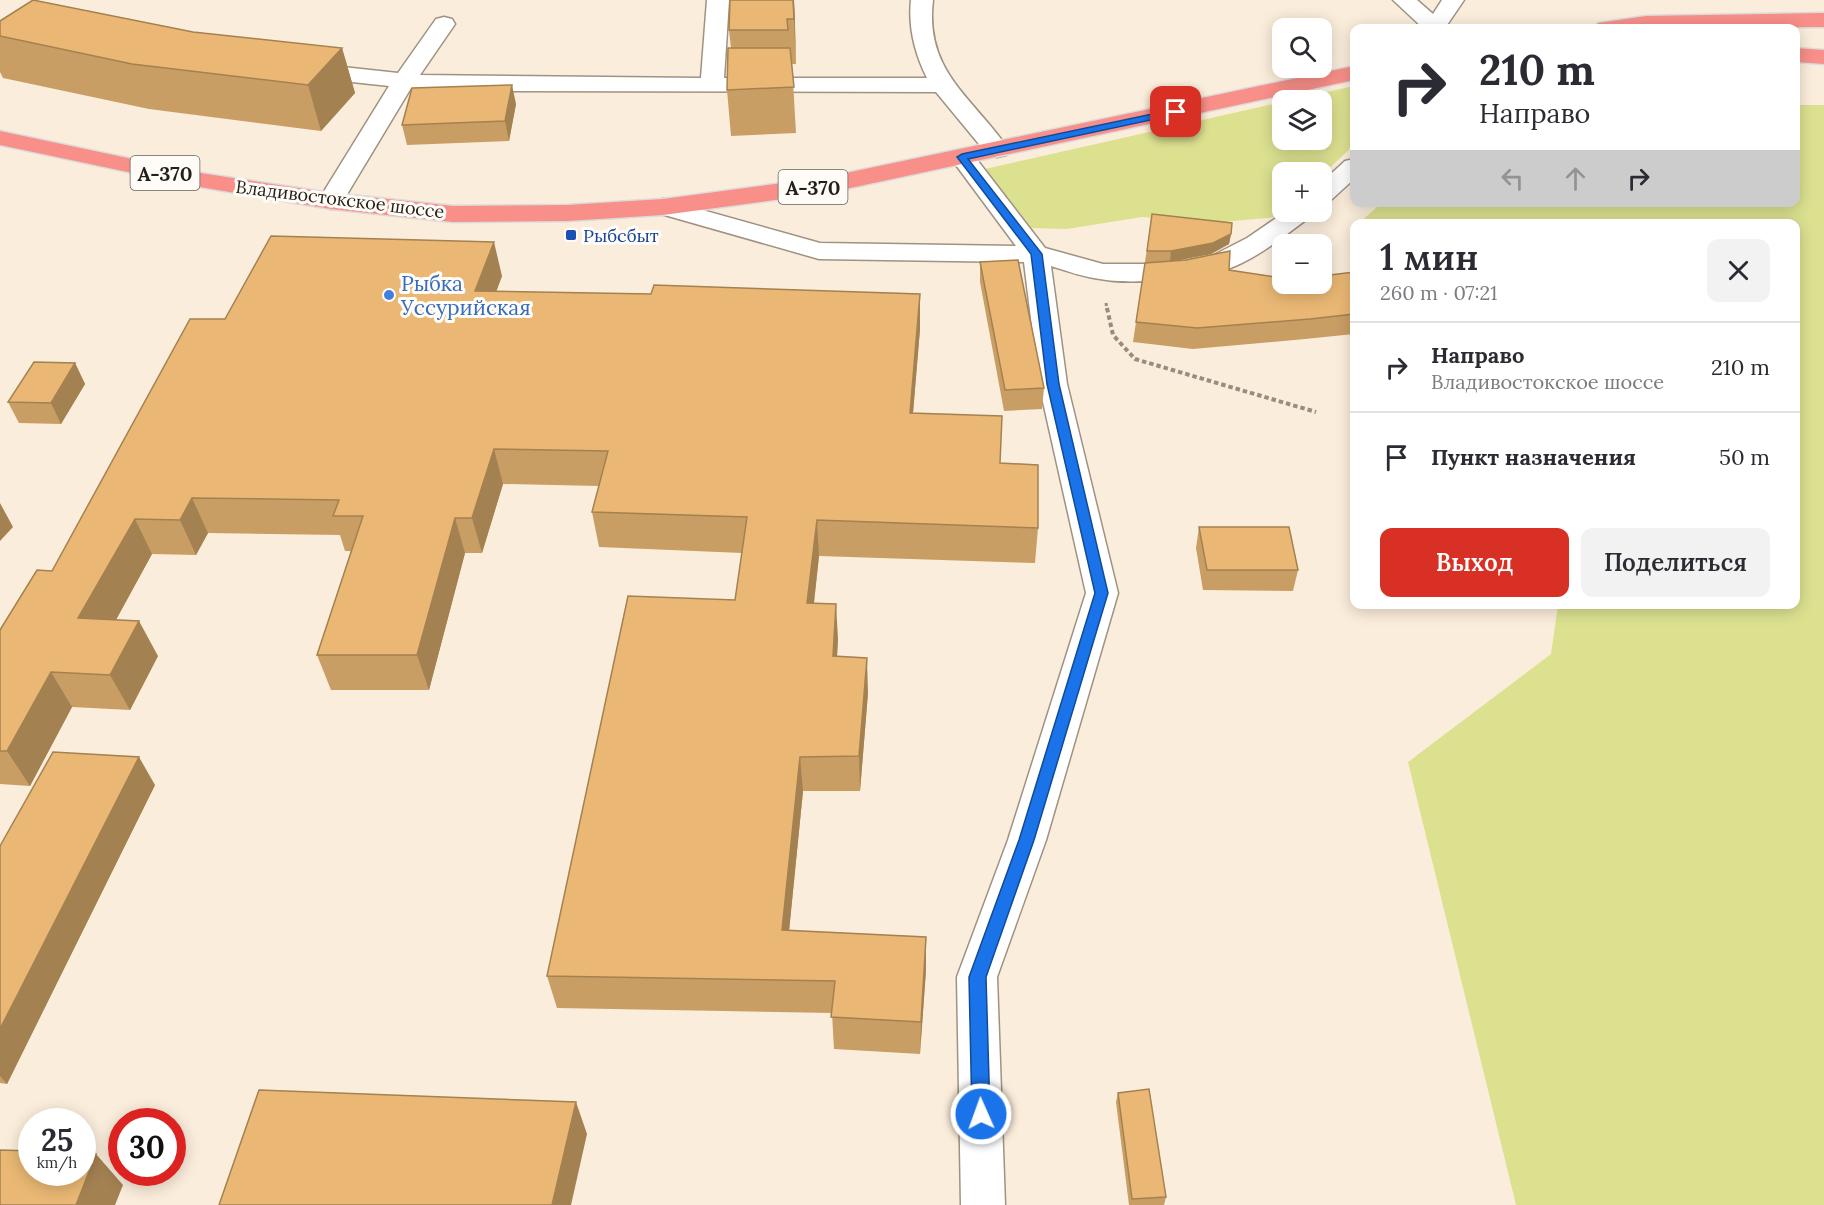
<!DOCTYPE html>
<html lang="ru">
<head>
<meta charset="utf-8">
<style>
  :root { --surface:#fff; --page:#f2f2f3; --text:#2b2b33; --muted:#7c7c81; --line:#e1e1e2; --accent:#d93025 }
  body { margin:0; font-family:Lora,serif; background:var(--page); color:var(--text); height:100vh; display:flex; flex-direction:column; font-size:22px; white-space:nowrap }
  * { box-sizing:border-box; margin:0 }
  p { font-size:20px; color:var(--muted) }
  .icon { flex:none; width:33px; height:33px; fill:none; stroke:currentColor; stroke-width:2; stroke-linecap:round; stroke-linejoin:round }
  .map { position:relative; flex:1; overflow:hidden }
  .panel { position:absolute; left:1350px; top:219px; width:450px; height:390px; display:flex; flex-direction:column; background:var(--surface); border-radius:12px; box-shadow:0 3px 15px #0003 }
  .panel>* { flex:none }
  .hud { position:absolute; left:1350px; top:24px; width:450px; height:183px; border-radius:12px; box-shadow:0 3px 15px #0003; background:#fff; color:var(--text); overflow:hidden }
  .tools { position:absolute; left:1272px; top:18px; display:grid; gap:12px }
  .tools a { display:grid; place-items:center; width:60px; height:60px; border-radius:12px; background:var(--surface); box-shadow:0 3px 15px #0003; font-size:30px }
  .speed { position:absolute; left:18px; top:1108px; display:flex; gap:12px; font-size:30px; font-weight:700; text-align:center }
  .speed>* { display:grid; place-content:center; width:78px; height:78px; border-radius:50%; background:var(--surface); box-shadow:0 3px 15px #0003; line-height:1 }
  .speed small { font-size:15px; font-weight:400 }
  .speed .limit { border:9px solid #d22; background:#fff; color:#111 }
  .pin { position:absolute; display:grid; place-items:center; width:51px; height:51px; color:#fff; margin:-26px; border-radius:12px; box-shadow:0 3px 9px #0006 }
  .me { position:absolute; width:66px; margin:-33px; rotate:358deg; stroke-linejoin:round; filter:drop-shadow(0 0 4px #0008) }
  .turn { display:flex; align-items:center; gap:21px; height:126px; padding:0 30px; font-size:27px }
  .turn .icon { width:78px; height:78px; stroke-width:2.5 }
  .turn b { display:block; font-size:42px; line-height:51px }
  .lanes { display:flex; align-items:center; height:57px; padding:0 30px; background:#0003; justify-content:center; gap:30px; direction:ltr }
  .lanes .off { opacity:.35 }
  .round { display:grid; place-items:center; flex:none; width:63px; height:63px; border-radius:12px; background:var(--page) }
  .overview { display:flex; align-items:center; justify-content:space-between; height:102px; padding:0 30px }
  h1 { font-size:36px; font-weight:600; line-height:45px }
  .action { display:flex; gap:12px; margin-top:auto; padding:12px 30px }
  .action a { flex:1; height:69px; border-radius:12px; background:var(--accent); color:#fff; font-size:24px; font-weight:600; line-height:69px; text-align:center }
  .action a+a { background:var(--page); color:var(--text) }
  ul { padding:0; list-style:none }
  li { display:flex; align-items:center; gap:18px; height:90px; padding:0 30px; border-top:2px solid var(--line) }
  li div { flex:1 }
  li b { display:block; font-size:22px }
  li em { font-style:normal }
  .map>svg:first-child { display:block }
  .green { fill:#dce190 }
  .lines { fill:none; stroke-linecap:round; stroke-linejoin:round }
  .minor-casing { stroke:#9f9282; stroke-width:3 }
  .highway-casing { stroke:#dcdbda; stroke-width:3 }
  .path-far1 { stroke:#968c7f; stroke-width:3; stroke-dasharray:3 2; stroke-linecap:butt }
  .path { stroke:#968c7f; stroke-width:4; stroke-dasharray:4.5 3; stroke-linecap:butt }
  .minor { fill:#fff; fill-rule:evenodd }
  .highway { fill:#f88f88; fill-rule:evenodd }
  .wall { fill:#c99e64 }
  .shaded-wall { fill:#a48151 }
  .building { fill:#eab874; stroke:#a48151; stroke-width:1.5 }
  .route { fill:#1a73e8; stroke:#114b97; stroke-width:1.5 }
  .transit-dot { fill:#1a4fb4; stroke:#fffcf8; stroke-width:2 }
  .shop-dot { fill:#3f7fe0; stroke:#fffcf8; stroke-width:2 }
  .labels { text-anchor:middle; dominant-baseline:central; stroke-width:6; stroke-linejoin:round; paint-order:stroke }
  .far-street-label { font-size:18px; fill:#241f18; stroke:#fffcf8 }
  .far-transit-label { font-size:18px; fill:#164399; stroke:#fffcf8; text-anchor:start }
  .shield { fill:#fffcf8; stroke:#66615b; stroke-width:1.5 }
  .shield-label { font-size:20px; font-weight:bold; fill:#241f18 }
  .shop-label { font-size:21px; fill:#366cbe; stroke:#fffcf8; text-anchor:start }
</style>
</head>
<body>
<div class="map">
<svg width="1824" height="1205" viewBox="0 0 1824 1205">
  <rect width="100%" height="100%" fill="#fbeddb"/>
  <path class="green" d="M1354 86V145L1322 175V172H1282V211L1276 217 1212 223 1142 217 1067 229 1031 228 985 169 1282 102V140H1322V100H1291Z
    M1796 105H1824V1205H1516L1408 762 1551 654 1558 605 1796 604V224H1365L1361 221 1383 202H1796Z"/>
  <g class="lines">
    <defs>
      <path id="minor" d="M707 0H729L724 78H927C915 54 908 27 911 0H933C924 72 974 98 1009 150L1006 155 997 157 988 155 936 92 511 91 411 88 340 206 331 209 322 206 318 201 389 86 306 77 298 75 295 70 298 65 306 63 398 73 436 19 444 17 452 19 455 24 420 75 701 78Z
        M1393 0H1417L1433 14 1442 0H1464L1445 28H1423Z
        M962 150 971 152 1045 248 1103 264H1170L1212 256 1247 238 1285 212H1314L1310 217C1284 236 1258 258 1228 269 1200 279 1129 285 1100 279 1083 277 1067 271 1051 266L1067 384 1118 593 1046 840 997 977 1005 1205H961L957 977 1008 840 1086 593 1039 384 1024 262 819 259 654 212 650 207 654 202 663 199 820 243 1016 246 950 157 953 152Z
        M1354 159V179L1331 200 1322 202V182L1345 161Z"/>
      <path id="highway" d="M1824 13V27L1595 28 1598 23 1646 16Z
        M1796 48 1824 50V64L1796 62Z
        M1354 66V80L827 193 663 215 567 221 453 222 331 209 194 186 0 145V131L194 172 331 193 453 206 567 205 663 199 827 177Z"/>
    </defs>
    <use href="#minor" class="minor-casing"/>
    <use href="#highway" class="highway-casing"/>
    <path class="path-far1" d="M1106 303 1107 310"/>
    <path class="path" d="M1107 308 1113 335 1135 359 1316 412"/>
    <use href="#minor" class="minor"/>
    <use href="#highway" class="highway"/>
  </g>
  <path class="wall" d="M794 0 796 64H792L796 133 731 136 727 90 731 48 729 30Z
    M0 21 193 32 342 48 355 93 321 131 149 109 3 78 0 72Z
    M516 104 509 141 407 145 402 125Z
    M1152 214 1231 234 1229 244 1211 254 1173 261 1229 270 1282 284 1354 272V334L1305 339 1193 349 1133 342 1136 322 1164 262H1145Z
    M980 262 1044 388 1042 409 1004 411 980 282Z
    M502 276 496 292 651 294H920V329L913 413 1000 463 1038 528 1035 563 819 556 814 603 838 639 837 656 868 693 860 791H803L789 930 926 970 920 1054 834 1049 832 1013 557 1008 547 976 735 600 742 553 599 547 592 512 599 486 503 484 482 553H465L429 690H331L317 655 351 551H345L340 535 208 533 196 555 152 554 116 619 158 656 130 710 72 707 30 786 0 784V630L52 571 225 319Z
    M75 363 85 384 61 424 19 423 8 402Z
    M1199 527 1298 570 1293 591 1203 590 1196 548Z
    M155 785 7 1084 0 1083V846Z
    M1118 1093 1166 1197 1164 1205H1129L1116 1102Z"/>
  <path class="shaded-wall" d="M793 0H794L795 22 796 64Z
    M342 48 355 93 321 131 308 85Z
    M512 85 516 104 509 141 505 121Z
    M1231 234 1229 244 1211 254 1170 262 1171 251Z
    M494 242 502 276 483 326 475 291Z
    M920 294V329L910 449V413Z
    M75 363 85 384 61 424 51 403Z
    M494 449 503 484 482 553 472 518Z
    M192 498 208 533 196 555 180 520Z
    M0 503 13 527 0 541Z
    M455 518 465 553 429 690 417 655Z
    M135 519 152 554 98 653 78 618Z
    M817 520 819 556 810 638 807 603Z
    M836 604 838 639 835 691 833 656Z
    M139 621 158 656 130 710 110 675Z
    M867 658 868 693 860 791 859 756Z
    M51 672 72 707 30 786 7 751Z
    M139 757 155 785 7 1084 0 1076V1029Z
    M800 757 803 791 786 962 782 930Z
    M926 937V970L920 1054 921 1022Z
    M576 1102 587 1134 571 1205H552Z
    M96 1154 123 1185 115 1205H76Z"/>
  <path class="building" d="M33 0 193 32 342 48 308 85 132 64 0 36V21Z
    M730 0H793L794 19H787L788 30H729Z
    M728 48H790L794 87 727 90Z
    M512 85 505 121 402 125 412 88Z
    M1152 214 1232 223 1231 234 1213 243 1171 251H1147Z
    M271 236 494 242 475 291 651 294 654 285 920 294 910 413 1002 416 1000 463 1038 465V528L817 520 807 603 836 604 833 656 867 658 859 756 800 757 782 930 926 937 921 1022 831 1017 835 981 547 976 628 596 735 600 747 517 592 512 608 451 494 449 472 518H455L417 655H317L363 516H333L339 500 192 498 180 520 135 519 78 618 139 621 110 675 51 672 7 751H0V630L37 570 52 571 190 319H225Z
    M1230 251 1229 270 1282 278V284H1322V276L1354 272V314L1310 319 1197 328 1136 322 1145 263 1186 260Z
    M1018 260 1044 388 1005 390 980 262Z
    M34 362 75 363 51 403 8 402Z
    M1199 527H1289L1298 570H1207Z
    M53 752 139 757 0 1029V846Z
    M1149 1089 1166 1197 1132 1199 1118 1093Z
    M259 1090 576 1102 552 1205H219Z
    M0 1150 32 1151V1173H82V1153L96 1154 76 1205H0Z"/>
  <path class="route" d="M1176 109 1179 110V114L968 159 1042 254 1059 384 1108 593 1034 840 986 977 990 1114 987 1120 981 1122 974 1120 972 1114 969 977 1019 840 1095 593 1047 384 1031 254 957 157 962 154Z"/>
  <rect class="transit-dot" x="565" y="229" width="12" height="12" rx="3"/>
  <circle class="shop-dot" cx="389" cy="295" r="6"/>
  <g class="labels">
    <g class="far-street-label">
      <text transform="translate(340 199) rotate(7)">Владивостокское шоссе</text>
    </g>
    <g class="far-transit-label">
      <text x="583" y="235">Рыбсбыт</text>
    </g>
    <g class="shield">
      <rect x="130.5" y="156" width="69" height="34" rx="4.5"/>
      <rect x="778.5" y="170" width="69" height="34" rx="4.5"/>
    </g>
    <g class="shield-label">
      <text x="165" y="173">А-370</text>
      <text x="813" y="187">А-370</text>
    </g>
    <g class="shop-label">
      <text x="401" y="283">Рыбка<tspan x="401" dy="24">Уссурийская</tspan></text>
    </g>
  </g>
</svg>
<div class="tools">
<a><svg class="icon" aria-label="search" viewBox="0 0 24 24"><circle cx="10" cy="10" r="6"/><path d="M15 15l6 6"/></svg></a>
<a><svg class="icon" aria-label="layers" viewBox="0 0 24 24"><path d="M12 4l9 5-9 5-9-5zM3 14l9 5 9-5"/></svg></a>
<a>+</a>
<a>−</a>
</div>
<div class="speed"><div>25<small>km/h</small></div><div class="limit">30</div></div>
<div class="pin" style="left:1176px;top:112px;background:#d93025"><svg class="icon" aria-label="arrive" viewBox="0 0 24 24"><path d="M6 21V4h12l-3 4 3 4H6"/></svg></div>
<svg class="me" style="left:981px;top:1114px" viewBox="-20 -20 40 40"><circle r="17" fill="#1a73e8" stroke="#fff" stroke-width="3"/><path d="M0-11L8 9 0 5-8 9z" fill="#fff"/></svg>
<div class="hud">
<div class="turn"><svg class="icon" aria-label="right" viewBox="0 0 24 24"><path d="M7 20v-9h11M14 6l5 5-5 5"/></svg><div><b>210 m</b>Направо</div></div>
<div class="lanes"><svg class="icon off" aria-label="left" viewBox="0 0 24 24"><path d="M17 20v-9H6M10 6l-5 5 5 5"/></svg><svg class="icon off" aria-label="ahead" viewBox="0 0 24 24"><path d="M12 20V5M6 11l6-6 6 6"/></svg><svg class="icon" aria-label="right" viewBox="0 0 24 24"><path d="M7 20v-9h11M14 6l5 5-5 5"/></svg></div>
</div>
<section class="panel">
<div class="overview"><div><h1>1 мин</h1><p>260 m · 07:21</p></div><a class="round"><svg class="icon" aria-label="close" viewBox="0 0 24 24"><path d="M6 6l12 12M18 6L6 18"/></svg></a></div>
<ul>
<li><svg class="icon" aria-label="right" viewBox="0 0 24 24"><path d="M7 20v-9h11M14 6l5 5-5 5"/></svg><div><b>Направо</b><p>Владивостокское шоссе</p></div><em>210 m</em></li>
<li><svg class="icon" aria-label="arrive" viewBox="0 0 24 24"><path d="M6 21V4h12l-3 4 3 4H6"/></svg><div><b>Пункт назначения</b></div><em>50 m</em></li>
</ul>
<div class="action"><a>Выход</a><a>Поделиться</a></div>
</section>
</div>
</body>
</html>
